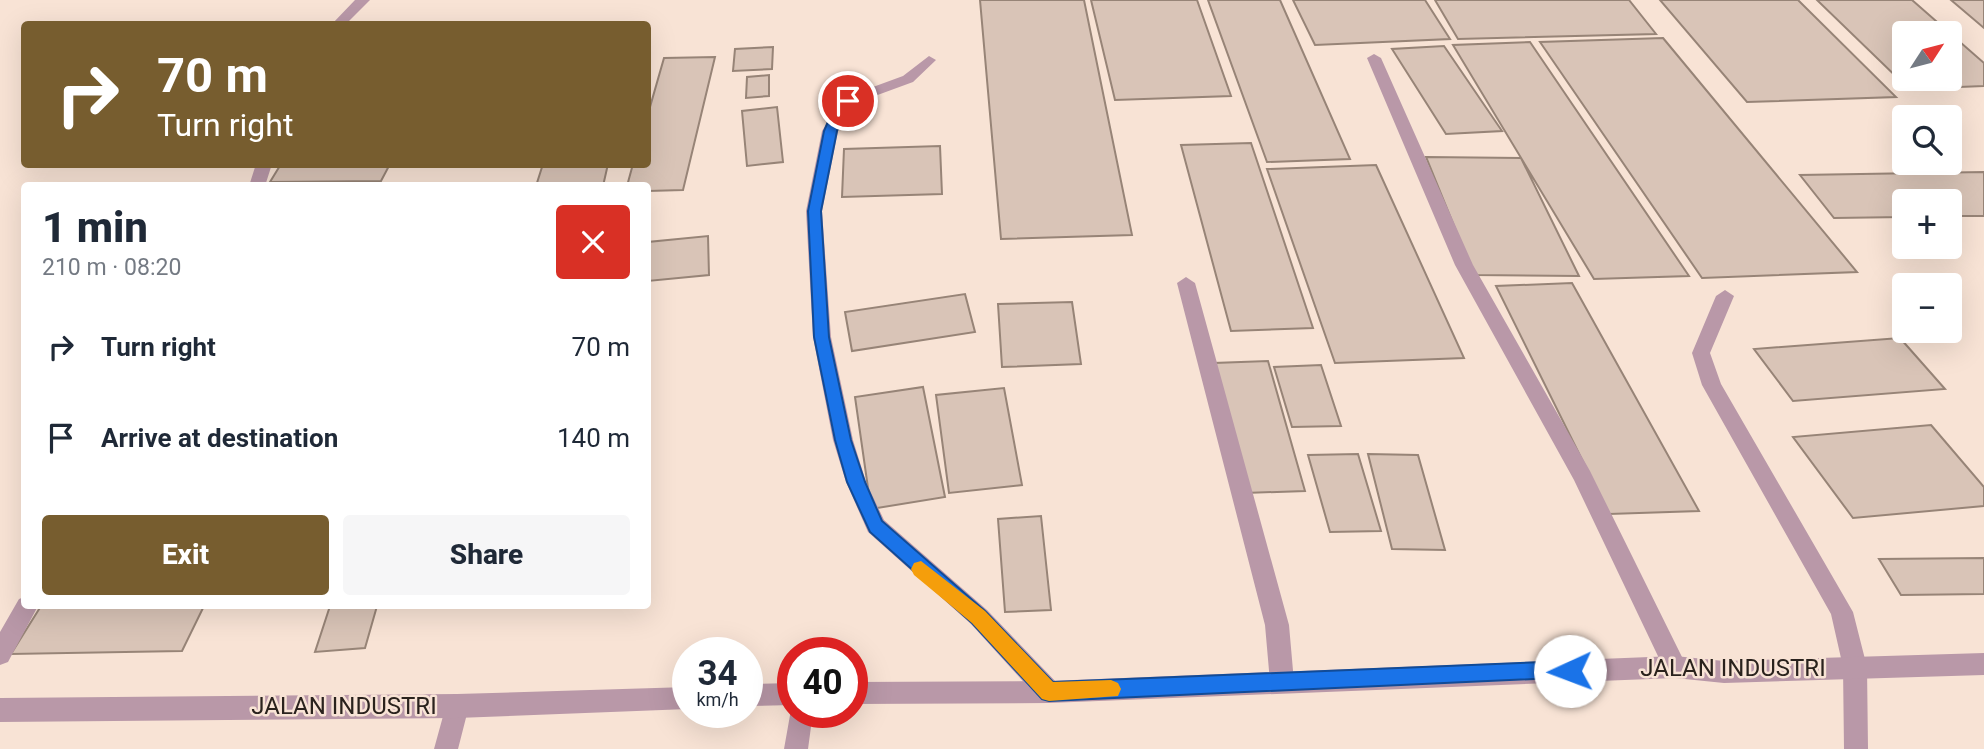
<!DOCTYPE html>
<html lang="en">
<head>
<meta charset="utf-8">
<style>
  :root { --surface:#fff; --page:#f6f6f7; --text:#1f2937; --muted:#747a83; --accent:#775d2f }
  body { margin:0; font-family:Roboto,sans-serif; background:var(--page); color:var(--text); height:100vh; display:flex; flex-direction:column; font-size:26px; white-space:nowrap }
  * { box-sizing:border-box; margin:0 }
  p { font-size:23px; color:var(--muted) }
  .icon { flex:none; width:38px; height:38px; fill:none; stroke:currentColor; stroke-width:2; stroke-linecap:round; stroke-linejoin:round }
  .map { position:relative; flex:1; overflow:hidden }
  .panel { position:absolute; left:21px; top:182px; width:630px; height:427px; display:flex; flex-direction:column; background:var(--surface); border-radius:7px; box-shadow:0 7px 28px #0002 }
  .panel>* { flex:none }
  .guide { position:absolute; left:21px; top:21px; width:630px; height:147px; border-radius:7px; box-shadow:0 7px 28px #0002; background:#775d2f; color:#fff; overflow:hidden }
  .needle { width:46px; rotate:54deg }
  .buttons { position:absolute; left:1892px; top:21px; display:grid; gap:14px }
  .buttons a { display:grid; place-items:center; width:70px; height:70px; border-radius:7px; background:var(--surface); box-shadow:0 7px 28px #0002; font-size:35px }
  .speed { position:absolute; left:672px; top:637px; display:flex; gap:14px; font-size:35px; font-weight:700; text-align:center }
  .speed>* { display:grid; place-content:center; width:91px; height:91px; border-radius:50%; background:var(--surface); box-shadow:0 7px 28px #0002; line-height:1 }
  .speed small { font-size:18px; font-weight:400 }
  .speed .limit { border:10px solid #d22; background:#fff; color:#111 }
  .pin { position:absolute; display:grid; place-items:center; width:60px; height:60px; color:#fff; margin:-30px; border:4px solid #fff; border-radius:50%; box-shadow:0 2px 7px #0007 }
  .me { position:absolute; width:77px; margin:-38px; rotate:268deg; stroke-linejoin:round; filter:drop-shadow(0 0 5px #0008) }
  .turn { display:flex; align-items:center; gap:24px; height:147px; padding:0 21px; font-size:32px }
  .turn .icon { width:91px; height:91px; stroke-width:2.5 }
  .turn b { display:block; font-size:49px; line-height:60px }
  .round { display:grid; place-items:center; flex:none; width:74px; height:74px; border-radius:7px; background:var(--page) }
  .head { display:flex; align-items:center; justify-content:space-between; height:119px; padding:0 21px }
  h1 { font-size:42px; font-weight:800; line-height:52px }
  .action { display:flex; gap:14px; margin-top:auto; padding:14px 21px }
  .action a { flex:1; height:80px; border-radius:7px; background:var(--accent); color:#fff; font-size:28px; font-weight:800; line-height:80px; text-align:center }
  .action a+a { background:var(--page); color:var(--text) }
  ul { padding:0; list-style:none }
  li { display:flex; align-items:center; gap:21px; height:91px; padding:0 21px }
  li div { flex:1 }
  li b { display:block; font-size:26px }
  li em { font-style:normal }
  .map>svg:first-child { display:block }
  .building { fill:#d9c4b7; stroke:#978477; stroke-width:2; fill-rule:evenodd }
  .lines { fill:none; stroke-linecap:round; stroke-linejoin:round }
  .service { fill:#b998a8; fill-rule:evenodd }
  .minor { fill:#b998a8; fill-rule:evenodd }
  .tertiary { fill:#b998a8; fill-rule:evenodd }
  .route { fill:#1a73e8; stroke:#114b97; stroke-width:2 }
  .slow { fill:#f59e0b }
  .labels { text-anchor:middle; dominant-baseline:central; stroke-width:5; stroke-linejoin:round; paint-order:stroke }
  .near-street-label { font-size:24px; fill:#2a221d; stroke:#f8e3d5 }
</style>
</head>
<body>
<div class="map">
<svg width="1984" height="749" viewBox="0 0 1984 749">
  <rect width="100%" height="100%" fill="#f8e3d5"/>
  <path class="building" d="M980 0H1084L1132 235 1001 239Z
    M1091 0H1197L1231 96 1115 100Z
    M1208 0H1280L1350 159 1267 162Z
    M1293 0H1425L1450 39 1315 45Z
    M1435 0H1629L1656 34 1458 39Z
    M1660 0H1798L1896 97 1747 102Z
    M1817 0H1912L1984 63V86L1909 89ZM1904 33H1950V79H1904Z
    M1951 0H1984V28Z
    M1663 38 1857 272 1702 278 1540 42Z
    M1530 42 1689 276 1594 279 1453 45Z
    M1444 46 1502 131 1446 134 1392 49Z
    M773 47 772 69 733 71 735 49Z
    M715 57 683 190 648 191V186H627L633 164H648V114L664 58Z
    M769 75V96L746 98 747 77Z
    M777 107 783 162 747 166 742 111Z
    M1251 143 1313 328 1231 331 1181 145Z
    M940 146 942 194 842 197 844 149Z
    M1426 157 1521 158 1579 276 1474 275Z
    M281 164H390L381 181 270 182Z
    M543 164H608L603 186H536Z
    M1376 165 1464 358 1335 363 1267 169Z
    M1984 172V216H1950V201H1904V217L1834 218 1800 175Z
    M708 236 709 275 648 281V242Z
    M1572 283 1699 511 1609 514 1496 286Z
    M965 294 975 332 852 351 845 312Z
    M1072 302 1081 364 1002 367 998 304Z
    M1900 338 1945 389 1793 401 1754 349Z
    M1268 361 1305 491 1245 493 1214 363Z
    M1321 365 1341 426 1292 427 1274 367Z
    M923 387 945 497 871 509 855 397Z
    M1004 388 1022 485 949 493 936 395Z
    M1931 425 1984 487V506L1853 518 1793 437Z
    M1358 454 1381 531 1330 532 1308 455Z
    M1368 454 1418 455 1445 550 1392 549Z
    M1041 516 1051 610 1005 612 998 519Z
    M1984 558V594L1901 595 1879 559Z
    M41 606H204L182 651 11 654Z
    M330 606H377L365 648 315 652Z"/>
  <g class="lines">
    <path class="service" d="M1374 54 1381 58 1473 265 1590 471 1683 659 1687 667 1683 675 1675 678 1667 675 1574 480 1455 265 1367 58Z
      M1186 277 1195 283 1289 625 1294 682 1290 690 1282 693 1274 690 1270 682 1265 625 1177 283Z
      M1725 290 1734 296 1710 353 1721 384 1853 612 1867 667 1868 749H1844L1843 667 1831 614 1702 385 1692 353 1716 296Z"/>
    <path class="minor" d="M355 0H370L346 24H332Z
      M929 56 936 60 913 82 853 104 838 131 822 211 831 337 853 440 866 482 884 520 987 610 1058 684 1061 692 1058 700 1049 703 1040 700 971 624 868 532 846 482 833 440 813 337 806 211 822 131 843 98 903 76Z
      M256 164H272L265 186H249Z
      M24 597V606H38L8 662 0 665V632L19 599Z
      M457 694 466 698 469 706 458 749H434L448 698Z
      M792 704 793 712H813L808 749H784Z"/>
    <path class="tertiary" d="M1984 653V675L1724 683 1675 678 1049 703 852 704V682L1049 681 1675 656 1724 661Z
      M793 683V705L747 706V684Z
      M688 687V709L457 718 0 722V698L457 694Z"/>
  </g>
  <path class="route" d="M843 99 854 101 844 113 837 131 821 211 829 337 851 440 865 482 882 521 985 611 1053 682 1570 661 1577 664 1580 671 1577 677 1049 701 1042 699 972 623 870 532 847 482 835 440 814 337 808 211 824 131 832 112Z"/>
  <path class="slow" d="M921 561 985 611 1053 682 1111 680 1118 683 1121 689 1118 696 1049 701 1042 699 972 623 914 575 911 569 914 563Z"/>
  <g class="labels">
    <g class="near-street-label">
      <text x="1733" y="668">JALAN INDUSTRI</text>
      <text x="344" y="706">JALAN INDUSTRI</text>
    </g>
  </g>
</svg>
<div class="buttons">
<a><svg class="needle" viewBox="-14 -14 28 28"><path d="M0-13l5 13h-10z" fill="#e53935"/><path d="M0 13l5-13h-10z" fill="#747a83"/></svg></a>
<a><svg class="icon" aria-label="search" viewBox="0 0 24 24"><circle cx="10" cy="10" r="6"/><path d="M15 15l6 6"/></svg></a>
<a>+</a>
<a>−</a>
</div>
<div class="speed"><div>34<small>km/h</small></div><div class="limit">40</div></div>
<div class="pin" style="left:848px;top:101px;background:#d93025"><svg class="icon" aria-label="arrive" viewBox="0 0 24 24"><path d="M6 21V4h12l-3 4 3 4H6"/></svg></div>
<svg class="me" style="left:1570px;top:671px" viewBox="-20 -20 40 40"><circle r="19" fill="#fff"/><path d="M0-13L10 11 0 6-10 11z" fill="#1a73e8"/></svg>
<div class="guide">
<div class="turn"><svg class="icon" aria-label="right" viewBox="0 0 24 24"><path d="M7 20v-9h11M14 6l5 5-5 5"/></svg><div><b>70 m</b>Turn right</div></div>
</div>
<section class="panel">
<div class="head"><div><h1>1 min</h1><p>210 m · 08:20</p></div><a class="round" style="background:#d93025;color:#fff"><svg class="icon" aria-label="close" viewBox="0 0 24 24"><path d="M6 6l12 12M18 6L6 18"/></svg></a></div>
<ul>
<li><svg class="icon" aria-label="right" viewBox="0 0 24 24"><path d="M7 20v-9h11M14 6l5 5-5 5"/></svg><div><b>Turn right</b></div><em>70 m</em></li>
<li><svg class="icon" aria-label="arrive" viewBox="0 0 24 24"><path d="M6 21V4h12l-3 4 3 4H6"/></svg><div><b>Arrive at destination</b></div><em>140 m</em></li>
</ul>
<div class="action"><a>Exit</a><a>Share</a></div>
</section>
</div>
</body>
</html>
